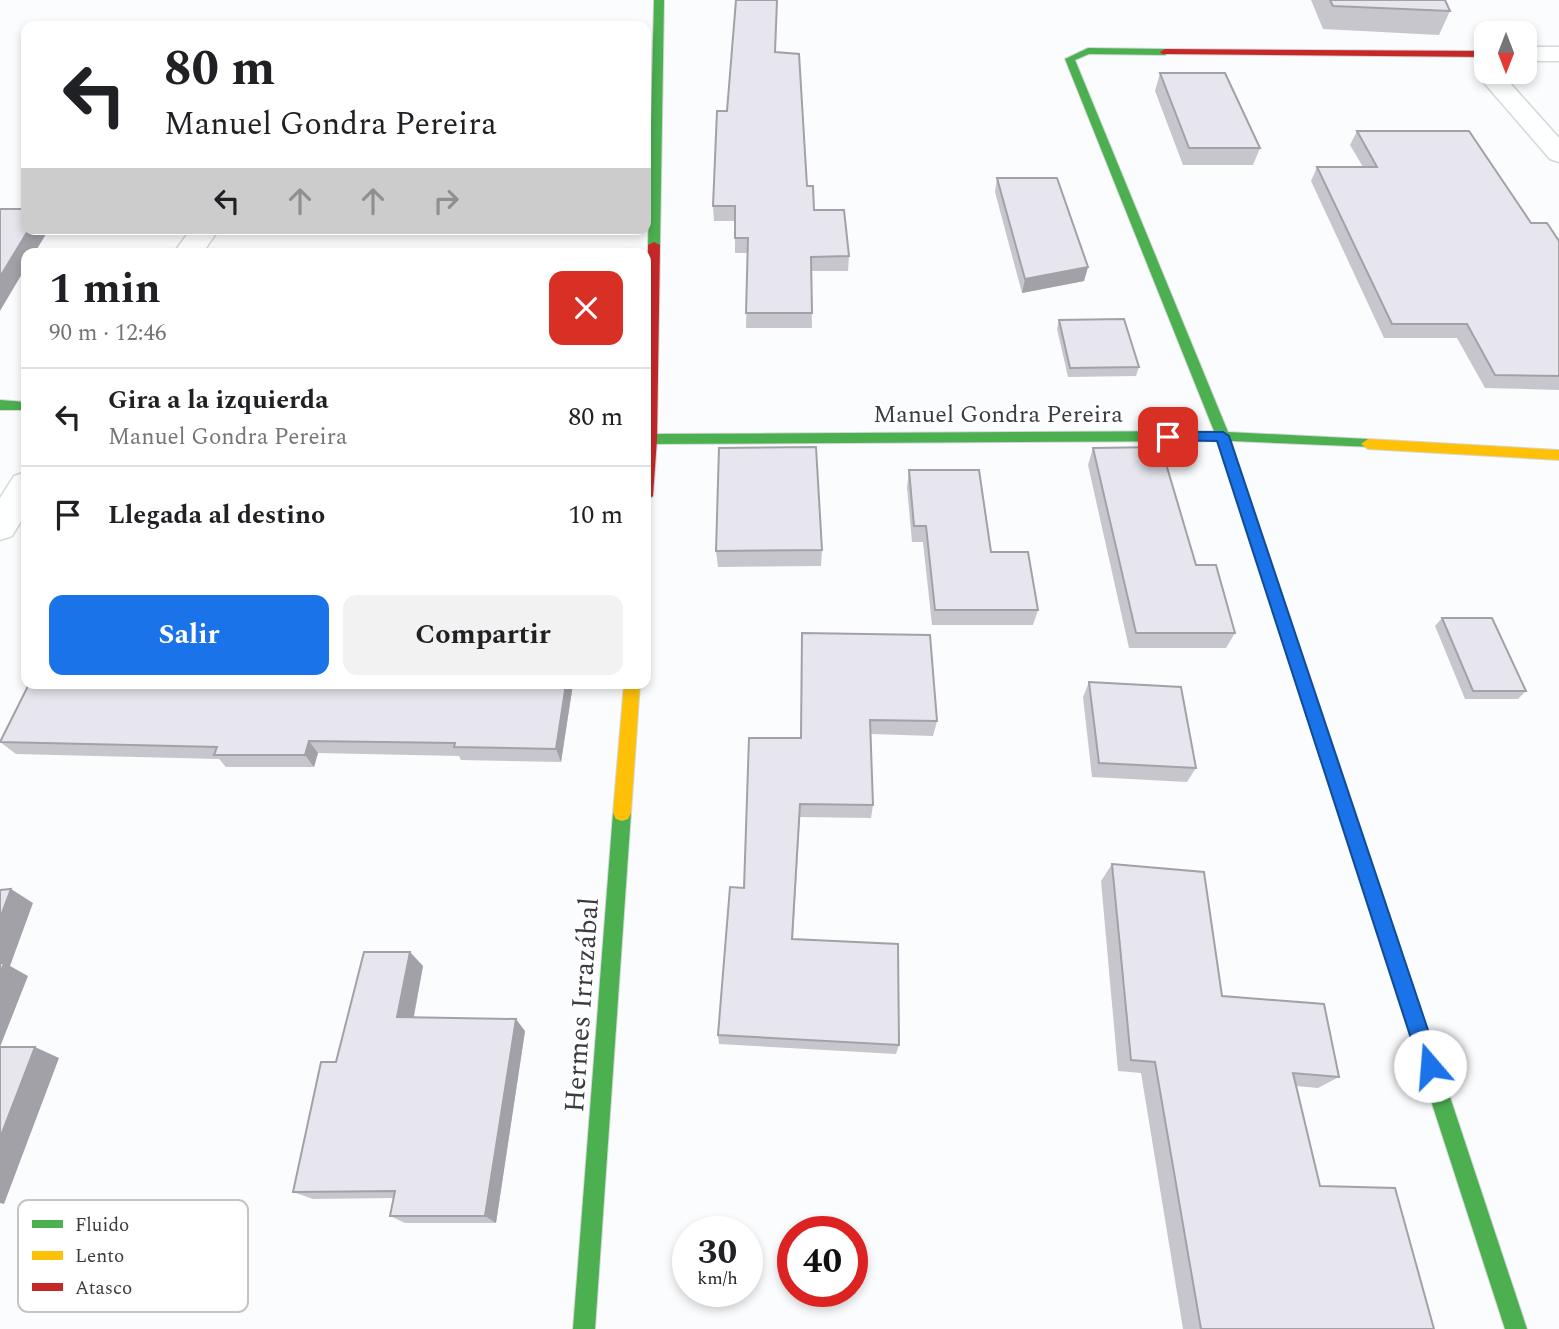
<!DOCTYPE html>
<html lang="es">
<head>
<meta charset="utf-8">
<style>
  :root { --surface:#fff; --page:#f2f2f2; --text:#202124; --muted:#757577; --line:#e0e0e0; --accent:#1a73e8 }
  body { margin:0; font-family:Spectral,serif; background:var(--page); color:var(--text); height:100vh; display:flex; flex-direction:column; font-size:26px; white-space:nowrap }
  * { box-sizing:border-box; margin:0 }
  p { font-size:23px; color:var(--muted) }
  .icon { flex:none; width:38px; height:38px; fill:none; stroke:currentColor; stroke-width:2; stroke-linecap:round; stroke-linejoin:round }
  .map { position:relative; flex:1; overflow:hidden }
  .panel { position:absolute; left:21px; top:248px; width:630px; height:441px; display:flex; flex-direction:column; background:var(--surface); border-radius:14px; box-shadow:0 4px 10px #0003 }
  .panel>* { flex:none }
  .guide { position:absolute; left:21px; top:21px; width:630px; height:214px; border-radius:14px; box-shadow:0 4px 10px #0003; background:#fff; color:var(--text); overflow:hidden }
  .needle { width:46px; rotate:180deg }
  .tools { position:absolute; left:1474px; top:21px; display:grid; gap:14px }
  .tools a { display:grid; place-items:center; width:63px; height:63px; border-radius:14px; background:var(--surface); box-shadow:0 4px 10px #0003; font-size:35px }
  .speed { position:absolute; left:672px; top:1216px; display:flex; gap:14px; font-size:35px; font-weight:700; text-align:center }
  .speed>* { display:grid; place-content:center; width:91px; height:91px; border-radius:50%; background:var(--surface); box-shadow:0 4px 10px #0003; line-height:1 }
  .speed small { font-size:18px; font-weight:400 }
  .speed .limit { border:10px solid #d22; background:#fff; color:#111 }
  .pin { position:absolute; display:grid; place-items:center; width:60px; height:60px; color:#fff; margin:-30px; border-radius:14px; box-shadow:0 4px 10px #0006 }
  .me { position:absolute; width:77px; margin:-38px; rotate:342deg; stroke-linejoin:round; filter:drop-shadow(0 0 5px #0008) }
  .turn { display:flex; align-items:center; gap:24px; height:147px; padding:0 28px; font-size:32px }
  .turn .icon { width:91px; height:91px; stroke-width:2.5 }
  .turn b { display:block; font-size:49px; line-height:60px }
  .lanes { display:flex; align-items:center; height:66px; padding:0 28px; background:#0003; justify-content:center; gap:35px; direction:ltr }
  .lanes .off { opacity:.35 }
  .round { display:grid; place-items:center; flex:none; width:74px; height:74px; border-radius:14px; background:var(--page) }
  .headline { display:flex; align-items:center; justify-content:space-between; height:119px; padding:0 28px }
  h1 { font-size:42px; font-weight:700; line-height:52px }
  .primary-button { display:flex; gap:14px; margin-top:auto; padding:14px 28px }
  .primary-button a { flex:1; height:80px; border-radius:14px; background:var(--accent); color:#fff; font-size:28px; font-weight:700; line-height:80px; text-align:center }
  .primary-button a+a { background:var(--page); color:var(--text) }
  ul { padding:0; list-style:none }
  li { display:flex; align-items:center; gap:21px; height:98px; padding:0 28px; border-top:2px solid var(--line) }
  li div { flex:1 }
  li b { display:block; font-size:26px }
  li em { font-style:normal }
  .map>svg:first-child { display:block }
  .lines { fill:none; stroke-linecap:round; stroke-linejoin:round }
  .street-casing { stroke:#d5d7d9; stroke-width:3 }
  .fast-casing { stroke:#d5d7d9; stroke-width:2 }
  .slow-casing { stroke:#d5d7d9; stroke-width:2 }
  .jam-casing { stroke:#d5d7d9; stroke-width:2 }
  .street { fill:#feffff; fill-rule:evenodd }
  .fast { fill:#4caf50; fill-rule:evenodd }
  .slow { fill:#ffc107; fill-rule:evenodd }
  .jam { fill:#c62828; fill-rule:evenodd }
  .wall { fill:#c7c6cd }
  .shaded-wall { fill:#a2a1a7 }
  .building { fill:#e7e6ee; stroke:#a2a1a7; stroke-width:2 }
  .route { fill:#1a73e8; stroke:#114b97; stroke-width:2 }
  .labels { text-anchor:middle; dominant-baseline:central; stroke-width:5; stroke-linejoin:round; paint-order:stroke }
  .street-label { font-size:24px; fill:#3a3c3f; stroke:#fff }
  .near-street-label { font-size:28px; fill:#3a3c3f; stroke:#fff }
  .key { fill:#fff; stroke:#c4c4c5; stroke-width:2 }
  .key-label { font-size:19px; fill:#3a3c3f }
</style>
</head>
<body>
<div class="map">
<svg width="1559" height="1329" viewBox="0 0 1559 1329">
  <rect width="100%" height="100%" fill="#fbfcfe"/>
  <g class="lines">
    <defs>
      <path id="street" d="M1524 47H1559V61H1524Z
        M1486 65V72H1500L1559 138V162L1550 159 1479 77 1475 72 1479 67Z
        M191 229H219L202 254H173Z
        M26 472V513L12 536 0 540V498L14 476Z"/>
      <path id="fast" d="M654 0H664L660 245 654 248 648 245Z
        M1088 48 1165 49 1170 52 1165 55 1089 54 1075 60 1228 432 1368 439 1373 441 1375 444 1373 447 1231 441 1263 537 1256 543 1249 537 1218 441 646 444V434L1214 431 1065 59Z
        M0 400 26 402V410H0Z
        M622 805 628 807 631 813 595 1329H573L613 813 616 807Z
        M1352 821 1358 823 1361 829 1527 1329H1505L1343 829 1346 823Z"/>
      <path id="slow" d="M1368 439 1559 450V460L1368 449 1361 444Z
        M1256 531 1263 537 1361 829 1358 835 1352 837 1346 835 1343 829 1249 537Z
        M624 684H640L631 813 628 819 622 821 616 819 613 813Z"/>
      <path id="jam" d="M1165 49 1486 51V57L1162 54 1160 52Z
        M654 242 660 245 657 439 653 496 646 501 648 245Z"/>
    </defs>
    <use href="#street" class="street-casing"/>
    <use href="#fast" class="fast-casing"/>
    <use href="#slow" class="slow-casing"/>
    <use href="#jam" class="jam-casing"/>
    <use href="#street" class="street"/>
    <use href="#fast" class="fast"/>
    <use href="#slow" class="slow"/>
    <use href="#jam" class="jam"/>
  </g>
  <path class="wall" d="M1311 0H1445L1450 11 1439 35 1323 29Z
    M776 52 807 186 814 210 849 256 848 271H811L812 328H746L748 253H735V221H714L713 206 727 111Z
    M1160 73 1260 148 1253 165H1183L1155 91Z
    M1357 131 1531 223 1559 241V390L1485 388 1457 338H1384L1311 181 1317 167H1363L1350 145Z
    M997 178 1088 267 1084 281 1022 293 995 192Z
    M1059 320 1139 367 1136 376 1068 377 1057 329Z
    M1093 448 1196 565 1235 633 1226 648H1129L1088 465Z
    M909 470 991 552 1038 610 1033 625H932L923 542H912L907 487Z
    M822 550 821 566 718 567 716 551Z
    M1442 618 1526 691 1518 699H1465L1435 626Z
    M802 633 937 721 933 736 871 734 873 805 871 818 800 817 793 939 899 1045 896 1054 719 1044 718 1035 744 888 801 738Z
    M1089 682 1196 768 1187 782 1092 777 1083 697Z
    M29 684H573L561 762 461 760 459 756 318 753 314 767H226L219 759 16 754 0 742Z
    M1112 864 1222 996 1339 1077 1318 1088 1296 1086 1320 1186 1434 1329H1183L1141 1073 1118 1071 1101 881Z
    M423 966 414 1017 525 1031 496 1223H405L390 1216 393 1198 313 1199 293 1192 336 1062Z"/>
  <path class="shaded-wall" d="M29 229H49L34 254H26V267L0 311V277Z
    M1088 267 1084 281 1022 293 1025 279Z
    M566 684H573L561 762 556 749Z
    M309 741 318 753 314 767 305 755Z
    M11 889 33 903 10 966 28 976 0 1047V918Z
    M410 952 423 966 411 1030 397 1017Z
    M516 1019 525 1031 496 1223 485 1216Z
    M35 1047 59 1058 4 1204 0 1203V1138Z"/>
  <path class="building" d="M736 0H777L775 52 799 54 807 186H813L814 210H844L849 256 811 257 812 313H746L748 238H735V206H713L717 111H727Z
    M1330 0H1445L1450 11 1333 6Z
    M1160 73H1225L1260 148H1189Z
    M1357 131H1469L1531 223H1547L1559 241V376L1495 375 1467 324H1392L1317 167H1377Z
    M997 178H1057L1088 267 1025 279Z
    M0 209H26V229H29L0 277Z
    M1124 319 1139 367 1070 368 1059 320Z
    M816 447 822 550 716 551 719 448Z
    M1161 447 1196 565H1216L1235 633H1136L1093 448Z
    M909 470H979L991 552H1028L1038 610H935L926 526H914Z
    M1442 618H1492L1526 691H1473Z
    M802 633 930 635 937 721 870 720 873 805 800 804 792 939 898 944 899 1045 718 1035 730 887 744 888 749 738H801Z
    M1089 682 1181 687 1196 768 1099 763Z
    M29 684H566L556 749 454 747 455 743 309 741 305 755H214L217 747 0 742Z
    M1112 864 1204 872 1222 996 1324 1004 1339 1077 1293 1073 1320 1186 1395 1188 1434 1329H1201L1155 1062 1131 1060Z
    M11 889 0 918V890Z
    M364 952H410L397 1017 516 1019 485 1216H390L395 1191 293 1192 321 1062H336Z
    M0 963H4L0 974Z
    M0 1047H35L0 1138Z"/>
  <path class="route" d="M1168 432H1223L1229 436 1440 1066 1437 1074 1430 1076 1422 1074 1420 1066 1217 441 1163 440V433Z"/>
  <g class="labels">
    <g class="street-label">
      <text x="998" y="415">Manuel Gondra Pereira</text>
    </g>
    <g class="near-street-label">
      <text transform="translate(582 1005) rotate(-86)">Hermes Irrazábal</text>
    </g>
  </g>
  <rect x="18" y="1200" width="230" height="112" rx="10" class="key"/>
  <rect x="32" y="1220" width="31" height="8" fill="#4caf50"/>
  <rect x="32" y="1251" width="31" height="9" fill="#ffc107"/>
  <rect x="32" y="1283" width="31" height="8" fill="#c62828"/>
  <g class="key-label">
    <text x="75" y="1231">Fluido</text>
    <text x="75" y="1262">Lento</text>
    <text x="75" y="1294">Atasco</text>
  </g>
</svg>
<div class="tools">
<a><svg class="needle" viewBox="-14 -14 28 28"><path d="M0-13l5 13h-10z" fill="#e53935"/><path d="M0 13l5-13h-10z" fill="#757577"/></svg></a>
</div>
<div class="speed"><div>30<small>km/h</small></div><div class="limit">40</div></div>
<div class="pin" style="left:1168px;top:437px;background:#d93025"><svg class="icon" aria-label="arrive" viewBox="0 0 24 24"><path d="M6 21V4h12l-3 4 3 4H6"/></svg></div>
<svg class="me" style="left:1430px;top:1066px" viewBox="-20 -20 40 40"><circle r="19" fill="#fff"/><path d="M0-13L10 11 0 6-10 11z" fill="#1a73e8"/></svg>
<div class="guide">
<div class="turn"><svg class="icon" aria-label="left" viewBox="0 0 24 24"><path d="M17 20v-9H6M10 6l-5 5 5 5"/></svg><div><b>80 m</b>Manuel Gondra Pereira</div></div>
<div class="lanes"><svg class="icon" aria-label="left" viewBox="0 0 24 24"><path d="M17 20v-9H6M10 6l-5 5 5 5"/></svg><svg class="icon off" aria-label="ahead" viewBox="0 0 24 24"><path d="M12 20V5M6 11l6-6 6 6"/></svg><svg class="icon off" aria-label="ahead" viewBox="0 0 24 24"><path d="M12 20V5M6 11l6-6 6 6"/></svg><svg class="icon off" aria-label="right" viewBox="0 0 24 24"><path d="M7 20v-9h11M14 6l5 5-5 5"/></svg></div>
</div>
<section class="panel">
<div class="headline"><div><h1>1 min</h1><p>90 m · 12:46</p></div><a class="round" style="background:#d93025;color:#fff"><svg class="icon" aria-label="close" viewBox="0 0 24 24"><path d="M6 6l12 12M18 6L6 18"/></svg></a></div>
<ul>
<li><svg class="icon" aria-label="left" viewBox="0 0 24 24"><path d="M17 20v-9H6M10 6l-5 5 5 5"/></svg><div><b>Gira a la izquierda</b><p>Manuel Gondra Pereira</p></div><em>80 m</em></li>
<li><svg class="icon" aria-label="arrive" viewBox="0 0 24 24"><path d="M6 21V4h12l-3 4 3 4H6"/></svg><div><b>Llegada al destino</b></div><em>10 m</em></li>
</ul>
<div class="primary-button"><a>Salir</a><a>Compartir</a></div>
</section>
</div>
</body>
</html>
